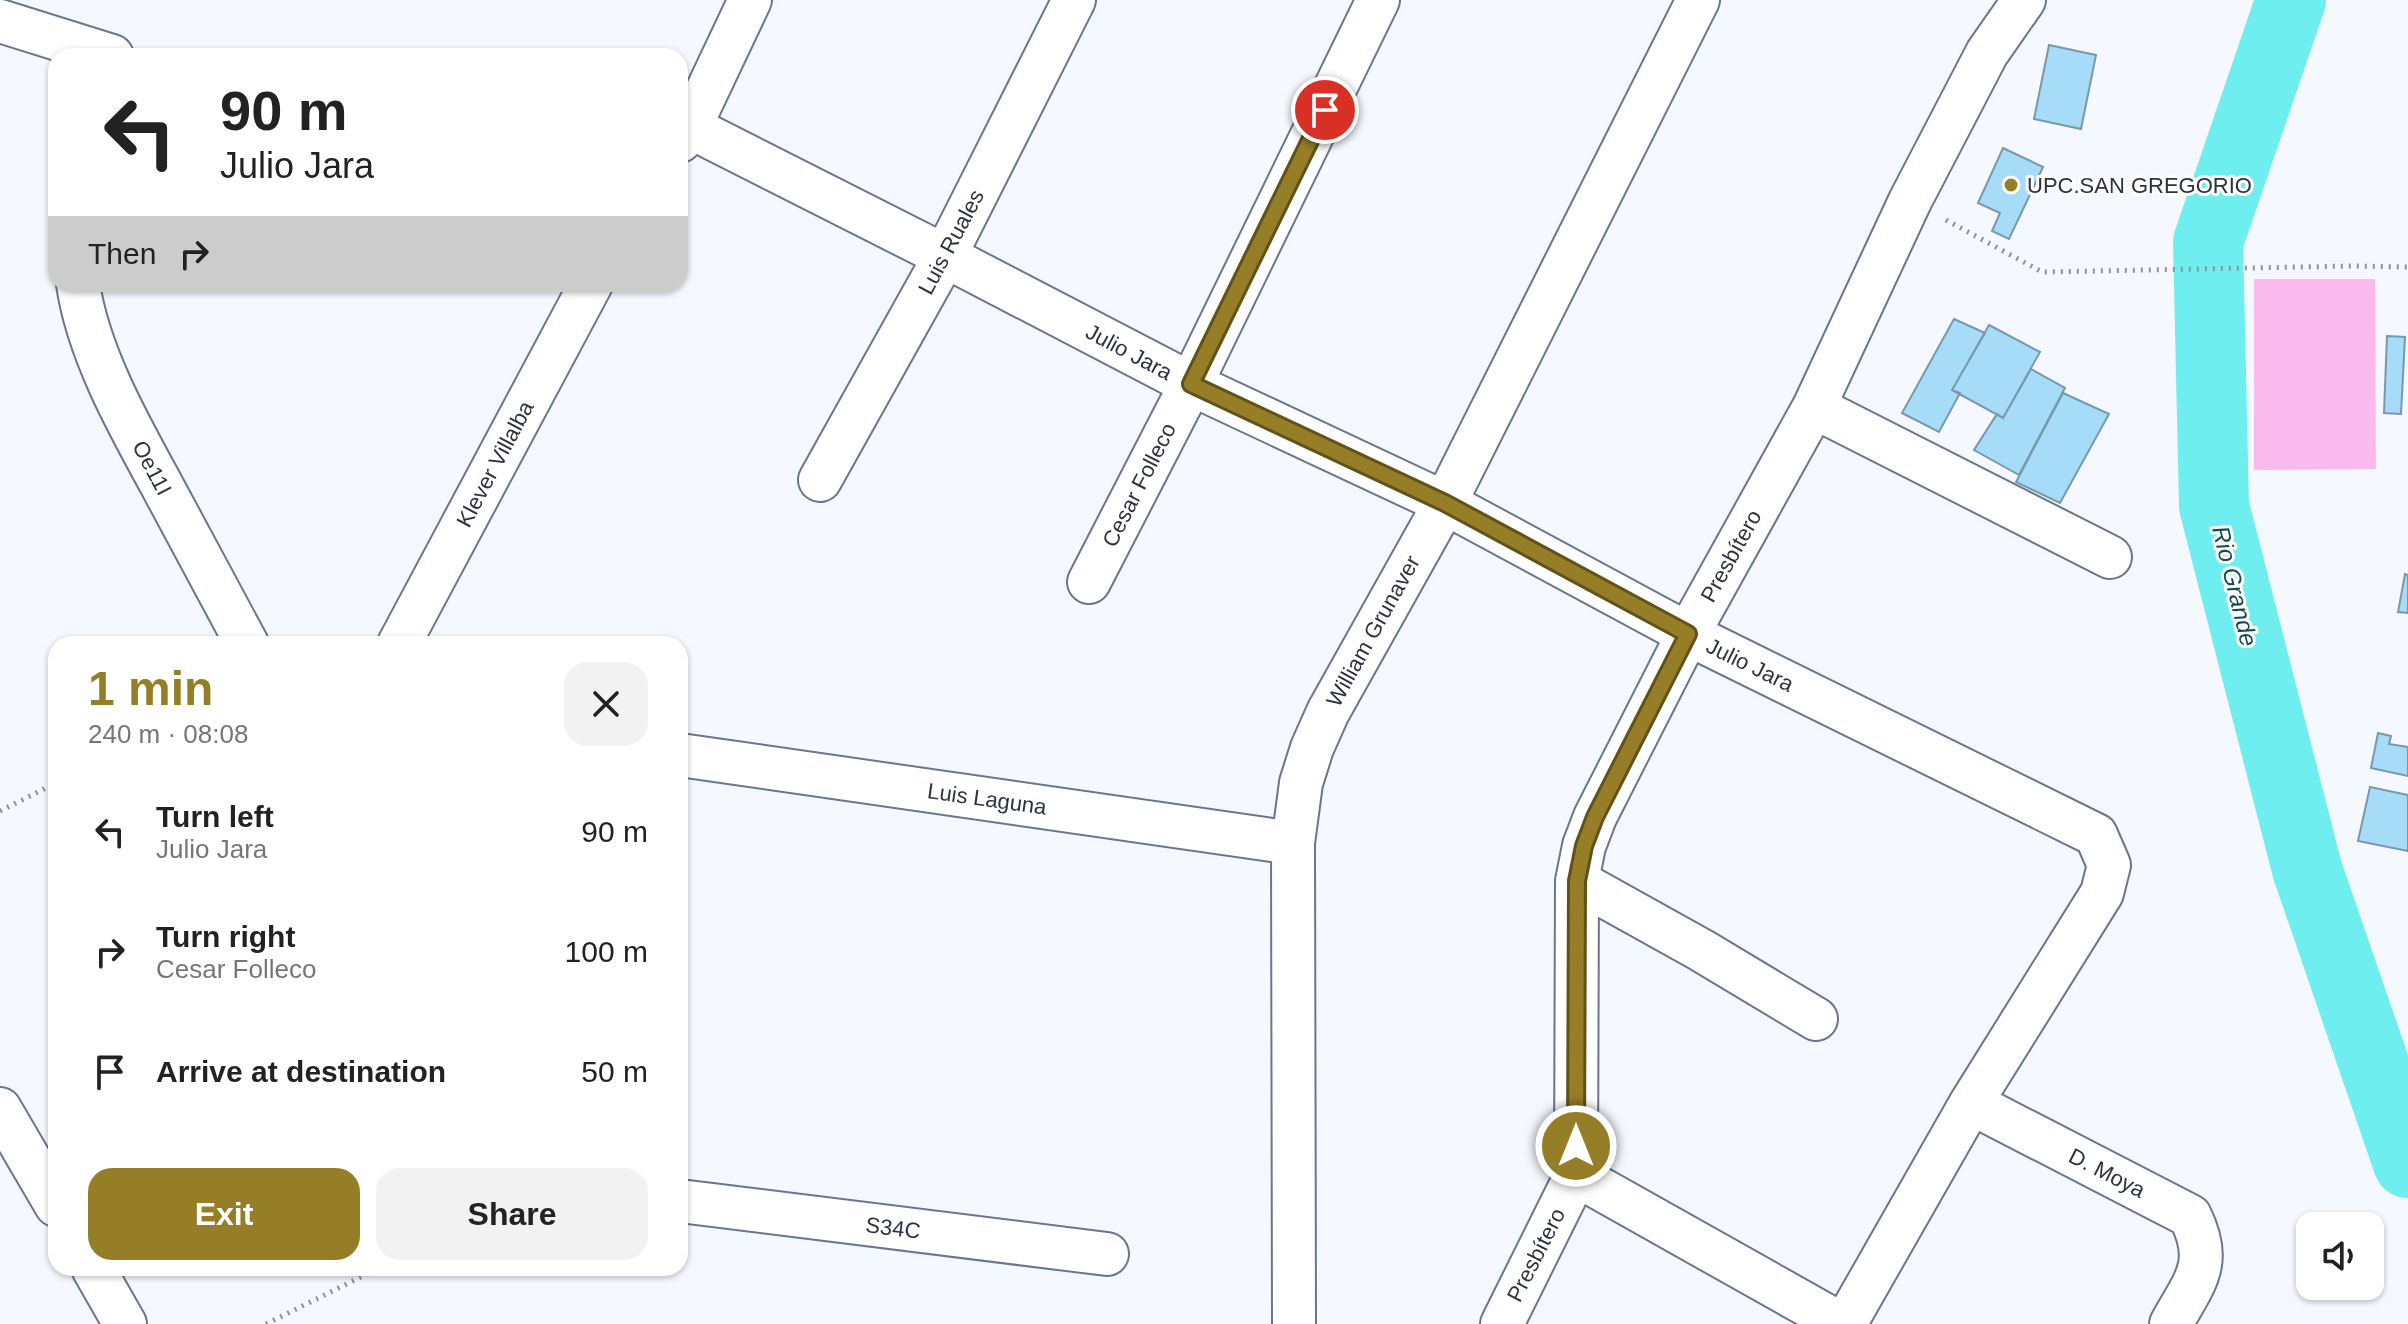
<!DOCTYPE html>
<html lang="en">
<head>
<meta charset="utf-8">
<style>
  :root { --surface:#fff; --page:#f2f2f2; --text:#222; --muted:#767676; --accent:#967e26 }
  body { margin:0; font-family:Helvetica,sans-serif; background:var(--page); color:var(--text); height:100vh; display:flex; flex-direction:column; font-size:30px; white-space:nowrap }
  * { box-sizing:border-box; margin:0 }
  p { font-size:26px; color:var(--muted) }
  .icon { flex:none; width:44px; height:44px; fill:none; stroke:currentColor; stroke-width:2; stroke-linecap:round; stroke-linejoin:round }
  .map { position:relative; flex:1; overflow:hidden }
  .sheet { position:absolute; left:48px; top:636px; width:640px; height:640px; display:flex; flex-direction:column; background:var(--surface); border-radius:24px; box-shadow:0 2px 6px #0004 }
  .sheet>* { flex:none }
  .hud { position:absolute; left:48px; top:48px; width:640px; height:244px; border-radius:24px; box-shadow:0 2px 6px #0004; background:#fff; color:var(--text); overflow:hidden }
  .fabs { position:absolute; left:2296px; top:1212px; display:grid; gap:16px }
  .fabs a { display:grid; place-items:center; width:88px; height:88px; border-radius:16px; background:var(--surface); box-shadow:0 2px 6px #0004; font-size:40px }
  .pin { position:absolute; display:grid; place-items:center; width:68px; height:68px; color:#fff; margin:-34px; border:4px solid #fff; border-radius:50%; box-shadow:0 2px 8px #0007 }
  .me { position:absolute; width:88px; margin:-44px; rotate:0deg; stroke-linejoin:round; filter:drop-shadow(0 0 6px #0008) }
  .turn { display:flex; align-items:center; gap:28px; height:168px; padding:0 40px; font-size:36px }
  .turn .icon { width:104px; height:104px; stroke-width:2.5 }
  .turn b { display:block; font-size:56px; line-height:68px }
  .then { display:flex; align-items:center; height:76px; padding:0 40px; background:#0003; gap:16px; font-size:30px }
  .round { display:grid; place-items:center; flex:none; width:84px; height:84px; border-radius:24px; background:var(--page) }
  .summary { display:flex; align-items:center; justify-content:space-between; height:136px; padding:0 40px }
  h1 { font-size:48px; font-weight:700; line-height:60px; color:var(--accent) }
  .cta { display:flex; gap:16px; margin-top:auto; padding:16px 40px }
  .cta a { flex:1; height:92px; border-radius:24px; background:var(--accent); color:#fff; font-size:32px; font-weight:700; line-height:92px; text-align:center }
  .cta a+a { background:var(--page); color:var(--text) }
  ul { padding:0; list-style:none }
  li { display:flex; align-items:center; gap:24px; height:120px; padding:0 40px }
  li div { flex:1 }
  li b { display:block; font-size:30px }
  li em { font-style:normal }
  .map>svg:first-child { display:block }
  .green { fill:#fabaed }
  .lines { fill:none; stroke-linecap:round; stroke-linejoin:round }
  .river { stroke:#6feef0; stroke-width:70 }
  .building { fill:#a6dcf8; stroke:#79a; stroke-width:2 }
  .minor-casing { stroke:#697692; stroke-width:46 }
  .path { stroke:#8c919a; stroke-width:5; stroke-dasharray:2 6; stroke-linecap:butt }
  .minor { stroke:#fff; stroke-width:42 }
  .route-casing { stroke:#625219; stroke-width:20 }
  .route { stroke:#967e26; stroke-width:14 }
  .poi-dot { fill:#967e26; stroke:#fff; stroke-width:3 }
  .labels { text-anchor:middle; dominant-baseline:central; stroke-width:6; stroke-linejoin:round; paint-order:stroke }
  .poi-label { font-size:22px; fill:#2c323e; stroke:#fff; text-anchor:start }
  .street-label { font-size:22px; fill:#2c323e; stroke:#fff }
  .water-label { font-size:24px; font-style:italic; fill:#114b4c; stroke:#fff }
</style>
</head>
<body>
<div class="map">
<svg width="2408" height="1324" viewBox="0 0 2408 1324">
  <rect width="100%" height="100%" fill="#f5f8fe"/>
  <path class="green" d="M2254 279H2375L2376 469 2254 470Z"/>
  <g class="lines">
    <path class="river" d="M2291 0 2208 242 2214 506 2307 869 2408 1163"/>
  </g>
  <path class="building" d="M2049 45 2096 55 2081 129 2034 119Z
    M2003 148 2043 167 2009 239 1992 231 2000 213 1978 203Z
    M1954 319 1985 333 1952 390 1960 393 1939 432 1902 413Z
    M1989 325 2040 352 2003 418 1952 390Z
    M2387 336 2405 337 2401 414 2384 413Z
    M2031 369 2065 388 2019 475 1974 450 1997 414 2003 418Z
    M2063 393 2109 414 2060 503 2016 482Z
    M2405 574 2408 575V613L2398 612Z
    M2378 733 2391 736 2389 744 2408 747V776L2371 768Z
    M2370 787 2408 795V851L2358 841Z"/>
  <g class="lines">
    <defs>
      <path id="minor" d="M0 21 112 56
        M690 127 945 256 1191 384 1445 503 1688 634 2096 835 2109 865 2102 893 1971 1103 1845 1324
        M680 141 690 127 750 0
        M78 284C88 352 127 422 160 482 189 536 218 590 247 644
        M1814 407 2110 557
        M820 480 945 256 1074 0
        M1089 582 1191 384 1378 0
        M399 644 591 284
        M680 755 1293 843
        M1577 881 1701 950 1816 1019
        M1971 1103 2190 1216C2214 1264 2194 1282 2171 1324
        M0 1109 56 1205
        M1576 1175 1841 1324
        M680 1201 1107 1254
        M93 1268 125 1324
        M1294 1324 1293 843 1301 783 1312 748 1328 712 1445 503 1698 0
        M1502 1324 1576 1175 1577 881 1584 846 1595 817 1688 634 1814 407 1910 201 1987 53 2024 0"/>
    </defs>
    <use href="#minor" class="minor-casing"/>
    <path class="path" d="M1946 220 2042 272 2352 266 2408 267
      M0 811 56 783
      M266 1324 379 1268"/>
    <use href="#minor" class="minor"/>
  </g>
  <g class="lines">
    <defs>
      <path id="route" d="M1325 110 1191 384 1445 503 1688 634 1595 817 1584 846 1577 881 1576 1146"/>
    </defs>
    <use href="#route" class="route-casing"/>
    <use href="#route" class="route"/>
  </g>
  <circle class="poi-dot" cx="2011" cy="185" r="8"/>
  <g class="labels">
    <g class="poi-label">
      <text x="2027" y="185">UPC.SAN GREGORIO</text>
    </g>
    <g class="street-label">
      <text transform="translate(951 242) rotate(-62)">Luis Ruales</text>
      <text transform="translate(1129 352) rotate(28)">Julio Jara</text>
      <text transform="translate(495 464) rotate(-62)">Klever Villalba</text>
      <text transform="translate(152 468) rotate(62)">Oe11I</text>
      <text transform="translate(1139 485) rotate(-63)">Cesar Folleco</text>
      <text transform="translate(1731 556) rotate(-61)">Presbítero</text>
      <text transform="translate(1373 631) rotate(-61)">William Grunaver</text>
      <text transform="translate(1750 665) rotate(26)">Julio Jara</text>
      <text transform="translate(987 799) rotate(8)">Luis Laguna</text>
      <text transform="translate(2107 1173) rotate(27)">D. Moya</text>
      <text transform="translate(893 1228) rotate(7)">S34C</text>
      <text transform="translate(1536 1255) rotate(-63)">Presbítero</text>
    </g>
    <g class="water-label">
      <text transform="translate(2235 586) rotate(76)">Rio Grande</text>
    </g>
  </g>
</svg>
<div class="fabs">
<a><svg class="icon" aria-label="sound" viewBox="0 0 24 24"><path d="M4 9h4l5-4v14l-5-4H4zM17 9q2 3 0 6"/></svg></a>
</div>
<div class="pin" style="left:1325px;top:110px;background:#d93025"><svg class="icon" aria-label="arrive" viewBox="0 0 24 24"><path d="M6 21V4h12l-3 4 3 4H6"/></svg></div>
<svg class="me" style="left:1576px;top:1146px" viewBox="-20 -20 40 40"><circle r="17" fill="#967e26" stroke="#fff" stroke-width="3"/><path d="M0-11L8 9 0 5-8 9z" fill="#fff"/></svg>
<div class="hud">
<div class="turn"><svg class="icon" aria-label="left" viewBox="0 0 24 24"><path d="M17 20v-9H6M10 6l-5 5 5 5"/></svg><div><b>90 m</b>Julio Jara</div></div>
<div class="then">Then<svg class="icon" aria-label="right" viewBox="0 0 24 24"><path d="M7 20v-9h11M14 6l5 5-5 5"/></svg></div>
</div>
<section class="sheet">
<div class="summary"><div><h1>1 min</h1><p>240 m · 08:08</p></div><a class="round"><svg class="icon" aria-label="close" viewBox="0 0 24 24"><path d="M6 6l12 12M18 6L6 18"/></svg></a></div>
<ul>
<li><svg class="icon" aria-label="left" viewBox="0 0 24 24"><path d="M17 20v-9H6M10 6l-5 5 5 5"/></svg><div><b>Turn left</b><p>Julio Jara</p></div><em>90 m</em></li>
<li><svg class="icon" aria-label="right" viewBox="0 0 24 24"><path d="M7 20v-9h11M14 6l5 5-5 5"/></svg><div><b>Turn right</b><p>Cesar Folleco</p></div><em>100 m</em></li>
<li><svg class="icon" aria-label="arrive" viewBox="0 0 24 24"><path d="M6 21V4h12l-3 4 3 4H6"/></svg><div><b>Arrive at destination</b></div><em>50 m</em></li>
</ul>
<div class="cta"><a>Exit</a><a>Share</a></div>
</section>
</div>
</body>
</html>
